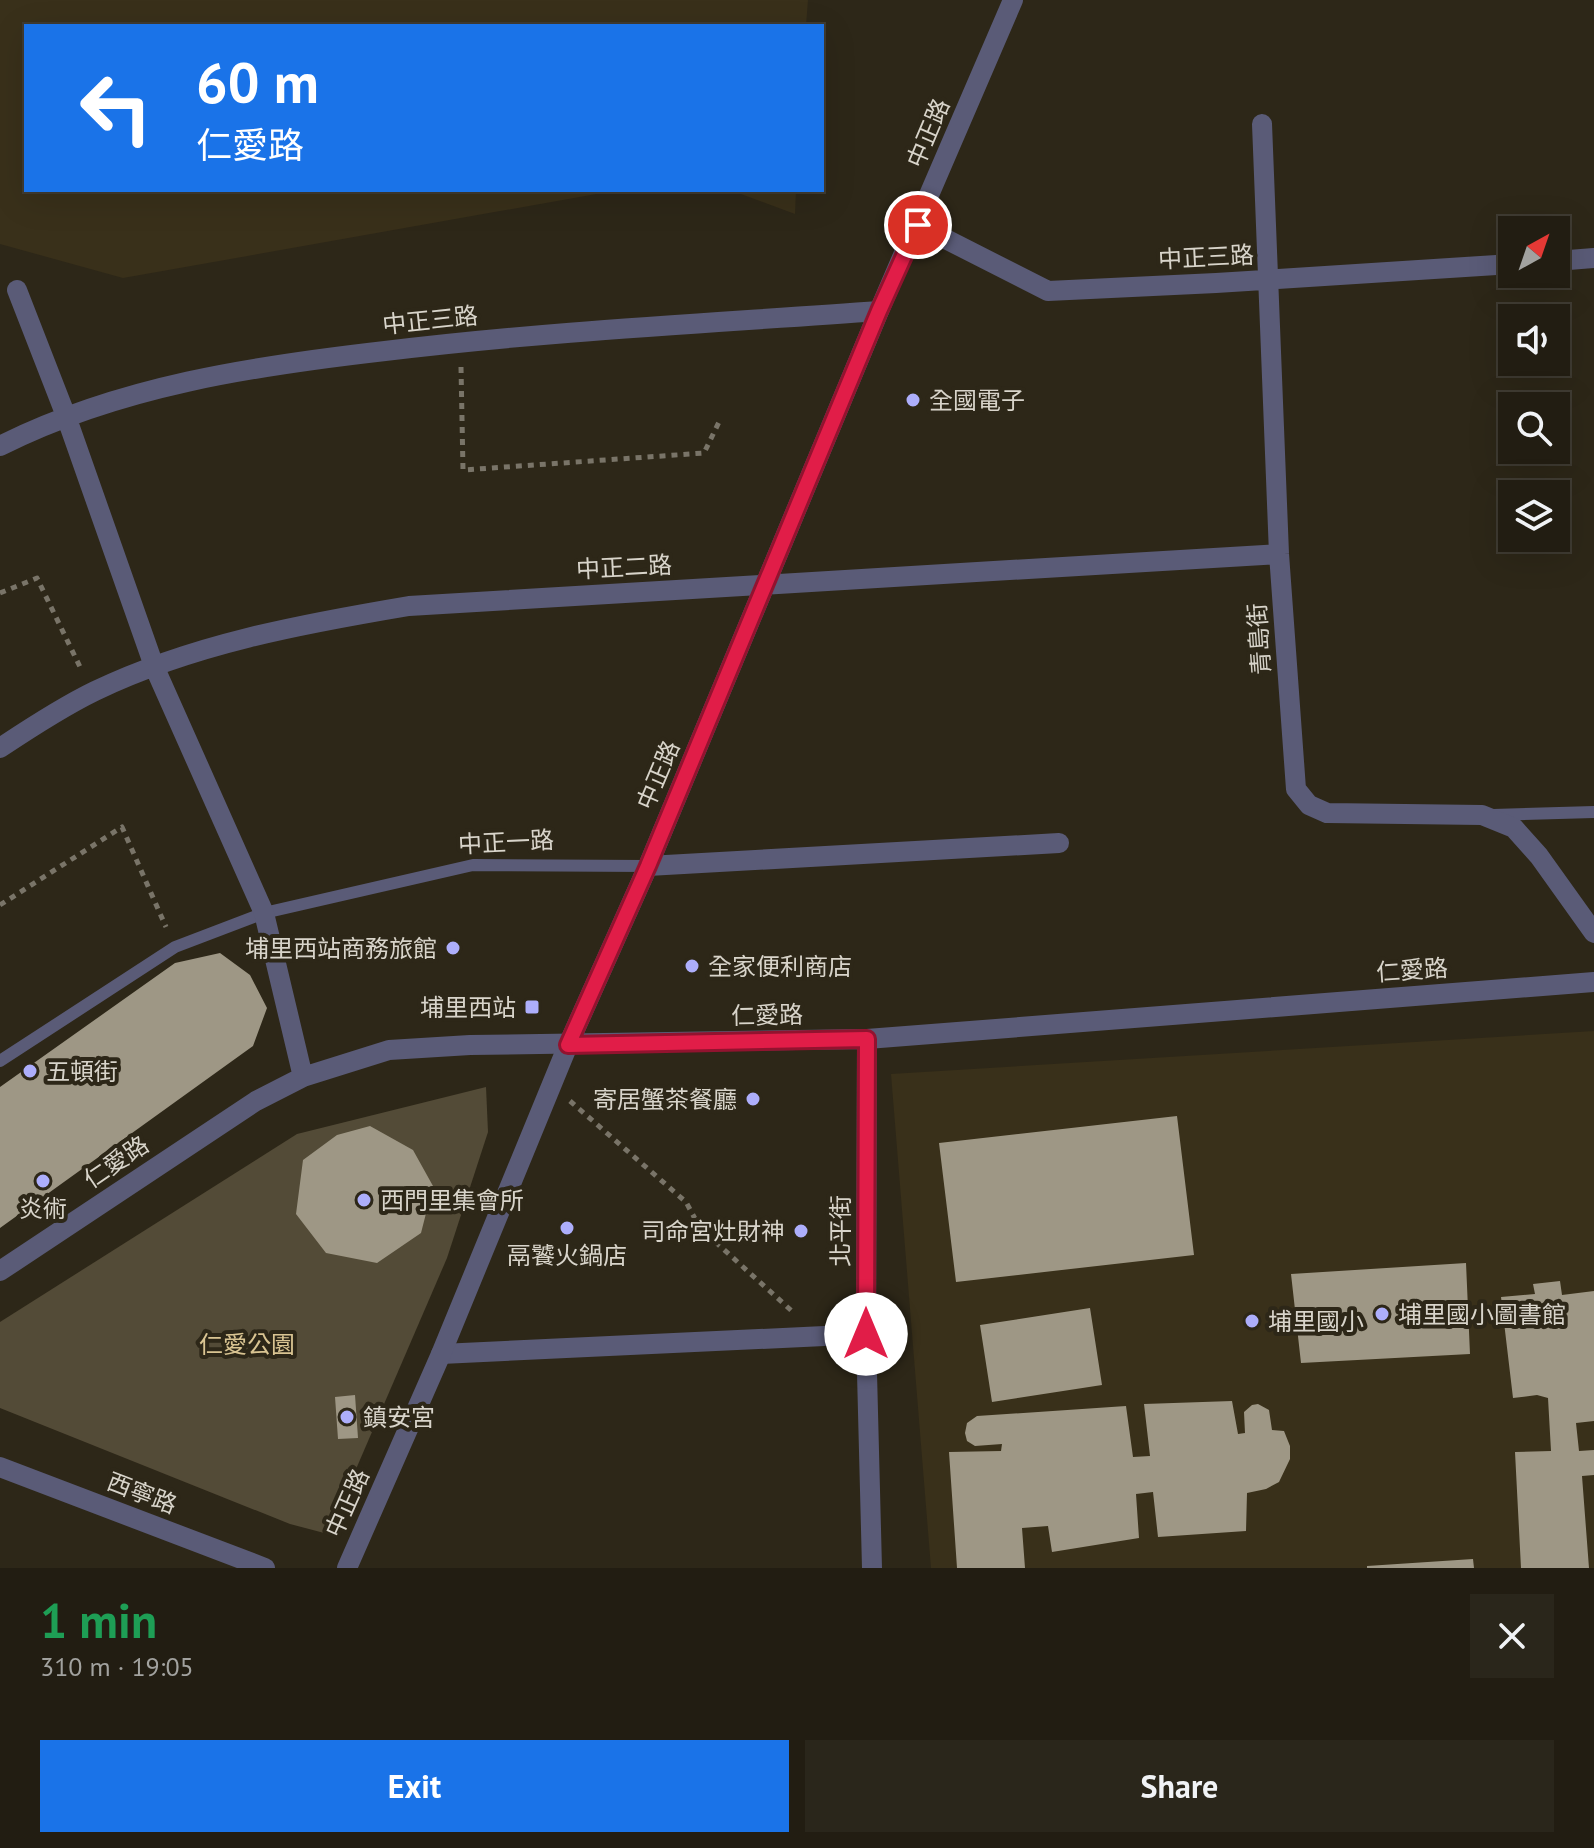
<!DOCTYPE html>
<html lang="en">
<head>
<meta charset="utf-8">
<style>
  :root { --surface:#221d12; --page:#2a261b; --text:#f1f3f6; --muted:#a2a29f; --line:#3f3b32; --accent:#1a73e8 }
  body { margin:0; font-family:"PT Sans","Noto Sans TC",sans-serif; background:var(--page); color:var(--text); height:100vh; display:flex; flex-direction:column; font-size:30px; white-space:nowrap }
  * { box-sizing:border-box; margin:0 }
  p { font-size:26px; color:var(--muted) }
  .icon { flex:none; width:44px; height:44px; fill:none; stroke:currentColor; stroke-width:2; stroke-linecap:round; stroke-linejoin:round }
  .map { position:relative; height:1568px; overflow:hidden }
  .details { display:flex; flex-direction:column; background:var(--surface); flex:1 }
  .details>* { flex:none }
  .guide { position:absolute; left:24px; top:24px; width:800px; height:168px; border-radius:0px; box-shadow:0 8px 32px #0002,0 0 0 2px var(--line); background:#1a73e8; color:#fff; overflow:hidden }
  .needle { width:52px; rotate:40deg }
  .buttons { position:absolute; left:1498px; top:216px; display:grid; gap:16px }
  .buttons a { display:grid; place-items:center; width:72px; height:72px; border-radius:0px; background:var(--surface); box-shadow:0 8px 32px #0002,0 0 0 2px var(--line); font-size:40px }
  .pin { position:absolute; display:grid; place-items:center; width:68px; height:68px; color:#fff; margin:-34px; border:4px solid #fff; border-radius:50%; box-shadow:0 2px 8px #0007 }
  .me { position:absolute; width:88px; margin:-44px; rotate:0deg; stroke-linejoin:round; filter:drop-shadow(0 0 6px #0008) }
  .turn { display:flex; align-items:center; gap:28px; height:168px; padding:0 40px; font-size:36px }
  .turn .icon { width:104px; height:104px; stroke-width:2.5 }
  .turn b { display:block; font-size:56px; line-height:68px }
  .round { display:grid; place-items:center; flex:none; width:84px; height:84px; border-radius:0px; background:var(--page) }
  .head { display:flex; align-items:center; justify-content:space-between; height:136px; padding:0 40px }
  h1 { font-size:48px; font-weight:700; line-height:60px; color:#1e9e55 }
  .button { display:flex; gap:16px; margin-top:auto; padding:16px 40px }
  .button a { flex:1; height:92px; border-radius:0px; background:var(--accent); color:#fff; font-size:32px; font-weight:700; line-height:92px; text-align:center }
  .button a+a { background:var(--page); color:var(--text) }
  .map>svg:first-child { display:block }
  .built { fill:#39301a }
  .green { fill:#534b37 }
  .building { fill:#9e9785 }
  .lines { fill:none; stroke-linecap:round; stroke-linejoin:round }
  .path { stroke:#797468; stroke-width:5; stroke-dasharray:6 6; stroke-linecap:butt }
  .service { stroke:#5a5b77; stroke-width:12 }
  .minor { stroke:#5a5b77; stroke-width:20 }
  .tertiary { stroke:#5a5b77; stroke-width:20 }
  .route-casing { stroke:#92132f; stroke-width:20 }
  .route { stroke:#e11d48; stroke-width:14 }
  .poi-dot { fill:#adaefb; stroke:#2d2718; stroke-width:3 }
  .labels { text-anchor:middle; dominant-baseline:central; stroke-width:8; stroke-linejoin:round; paint-order:stroke }
  .street-label { font-size:24px; fill:#d8d4ca; stroke:#2d2718 }
  .poi-label { font-size:24px; fill:#d8d4ca; stroke:#2d2718; text-anchor:start }
  .park-label { font-size:24px; fill:#d9c492; stroke:#2d2718 }
</style>
</head>
<body>
<div class="map">
<svg width="1594" height="1568" viewBox="0 0 1594 1568">
  <rect width="100%" height="100%" fill="#2d2718"/>
  <path class="built" d="M0 0H808L806 26H26V190H619L123 278 0 244Z
    M730 190H796L795 214Z
    M1594 1031V1568H931L891 1074Z"/>
  <path class="green" d="M486 1087 488 1132 447 1258 328 1534 290 1524 0 1408V1322L297 1134Z"/>
  <path class="building" d="M220 953 250 975 267 1008 253 1046 0 1228V1087L175 963Z
    M1177 1116 1194 1255 956 1282 939 1143Z
    M370 1126 413 1150 433 1186 421 1233 377 1263 326 1253 296 1214 303 1160 337 1135Z
    M1466 1263 1470 1354 1301 1363 1291 1274Z
    M1560 1281 1562 1295 1594 1291V1421L1576 1423 1579 1451 1594 1450V1475L1582 1476 1589 1568H1521L1515 1452 1551 1451 1548 1398 1537 1395 1513 1398 1501 1297 1535 1294 1533 1284Z
    M1090 1308 1102 1385 992 1402 980 1325Z
    M355 1395 358 1438 338 1439 335 1397Z
    M1232 1401 1238 1434 1245 1433 1244 1412 1252 1405 1258 1404 1269 1410 1272 1430 1284 1431 1290 1446V1459L1279 1482 1266 1489 1247 1493 1246 1531 1158 1537 1153 1492 1136 1494 1139 1538 1052 1552 1048 1526 1022 1528 1025 1568H957L949 1452 1001 1451 1002 1444 975 1446 967 1441 965 1433 967 1423 977 1416 1126 1406 1133 1457 1150 1456 1144 1404Z
    M1473 1559 1474 1568H1367V1566Z"/>
  <g class="lines">
    <path class="path" d="M461 367 463 470 704 453 719 422
      M0 593 37 578 82 671
      M0 905 122 827 166 927
      M570 1101 686 1202 700 1228 794 1313"/>
    <path class="service" d="M1493 815 1594 812
      M0 1061 175 947 264 913 473 865 648 866"/>
    <path class="minor" d="M1262 124 1279 554 1296 789 1309 805 1327 813 1482 815 1514 828 1539 856 1594 933
      M918 225 1048 291 1216 283 1512 264
      M1556 261 1594 258
      M17 290 66 416 154 666 264 913 303 1077
      M0 446C119 386 254 366 385 351 549 331 714 323 879 311
      M0 748C30 728 62 707 95 691 193 644 302 624 409 606L1279 554
      M648 866 1059 843
      M867 1039 866 1334 872 1568
      M0 1271 256 1101 303 1077 389 1050 470 1045 867 1039 1594 982
      M441 1354 866 1334"/>
    <path class="tertiary" d="M0 1467 265 1568
      M347 1568 441 1354 568 1045 648 866 879 311 1013 0"/>
  </g>
  <g class="lines">
    <defs>
      <path id="route" d="M866 1334 867 1039 568 1045 648 866 879 311 918 225"/>
    </defs>
    <use href="#route" class="route-casing"/>
    <use href="#route" class="route"/>
  </g>
  <g class="poi-dot">
    <circle cx="913" cy="400" r="8"/>
    <circle cx="453" cy="948" r="8"/>
    <circle cx="692" cy="966" r="8"/>
    <rect x="524" y="999" width="16" height="16" rx="4"/>
    <circle cx="30" cy="1071" r="8"/>
    <circle cx="753" cy="1099" r="8"/>
    <circle cx="43" cy="1181" r="8"/>
    <circle cx="364" cy="1200" r="8"/>
    <circle cx="567" cy="1228" r="8"/>
    <circle cx="801" cy="1231" r="8"/>
    <circle cx="1382" cy="1314" r="8"/>
    <circle cx="1252" cy="1321" r="8"/>
    <circle cx="347" cy="1417" r="8"/>
  </g>
  <g class="labels">
    <g class="street-label">
      <text transform="translate(928 133) rotate(-67)">中正路</text>
      <text transform="translate(1206 257) rotate(-3)">中正三路</text>
      <text transform="translate(430 320) rotate(-6)">中正三路</text>
      <text transform="translate(624 567) rotate(-3)">中正二路</text>
      <text transform="translate(1259 639) rotate(-94)">青島街</text>
      <text transform="translate(658 775) rotate(-67)">中正路</text>
      <text transform="translate(506 842) rotate(-3)">中正一路</text>
      <text transform="translate(1412 970) rotate(-4)">仁愛路</text>
      <text transform="translate(767 1015) rotate(-1)">仁愛路</text>
      <text transform="translate(116 1162) rotate(-34)">仁愛路</text>
      <text transform="translate(840 1231) rotate(-90)">北平街</text>
      <text transform="translate(142 1493) rotate(21)">西寧路</text>
      <text transform="translate(347 1503) rotate(-66)">中正路</text>
    </g>
    <g class="poi-label">
      <text x="929" y="400">全國電子</text>
      <text x="437" y="948" text-anchor="end">埔里西站商務旅館</text>
      <text x="708" y="966">全家便利商店</text>
      <text x="516" y="1007" text-anchor="end">埔里西站</text>
      <text x="46" y="1071">五頓街</text>
      <text x="737" y="1099" text-anchor="end">寄居蟹茶餐廳</text>
      <text x="380" y="1200">西門里集會所</text>
      <text x="43" y="1208" text-anchor="middle">炎術</text>
      <text x="785" y="1231" text-anchor="end">司命宮灶財神</text>
      <text x="567" y="1255" text-anchor="middle">鬲饕火鍋店</text>
      <text x="1398" y="1314">埔里國小圖書館</text>
      <text x="1268" y="1321">埔里國小</text>
      <text x="363" y="1417">鎮安宮</text>
    </g>
    <g class="park-label">
      <text x="247" y="1344">仁愛公園</text>
    </g>
  </g>
</svg>
<div class="buttons">
<a><svg class="needle" viewBox="-14 -14 28 28"><path d="M0-13l5 13h-10z" fill="#e53935"/><path d="M0 13l5-13h-10z" fill="#a2a29f"/></svg></a>
<a><svg class="icon" aria-label="sound" viewBox="0 0 24 24"><path d="M4 9h4l5-4v14l-5-4H4zM17 9q2 3 0 6"/></svg></a>
<a><svg class="icon" aria-label="search" viewBox="0 0 24 24"><circle cx="10" cy="10" r="6"/><path d="M15 15l6 6"/></svg></a>
<a><svg class="icon" aria-label="layers" viewBox="0 0 24 24"><path d="M12 4l9 5-9 5-9-5zM3 14l9 5 9-5"/></svg></a>
</div>
<div class="pin" style="left:918px;top:225px;background:#d93025"><svg class="icon" aria-label="arrive" viewBox="0 0 24 24"><path d="M6 21V4h12l-3 4 3 4H6"/></svg></div>
<svg class="me" style="left:866px;top:1334px" viewBox="-20 -20 40 40"><circle r="19" fill="#fff"/><path d="M0-13L10 11 0 6-10 11z" fill="#e11d48"/></svg>
<div class="guide">
<div class="turn"><svg class="icon" aria-label="left" viewBox="0 0 24 24"><path d="M17 20v-9H6M10 6l-5 5 5 5"/></svg><div><b>60 m</b>仁愛路</div></div>
</div>
</div>
<section class="details">
<div class="head"><div><h1>1 min</h1><p>310 m · 19:05</p></div><a class="round"><svg class="icon" aria-label="close" viewBox="0 0 24 24"><path d="M6 6l12 12M18 6L6 18"/></svg></a></div>
<div class="button"><a>Exit</a><a>Share</a></div>
</section>
</body>
</html>
